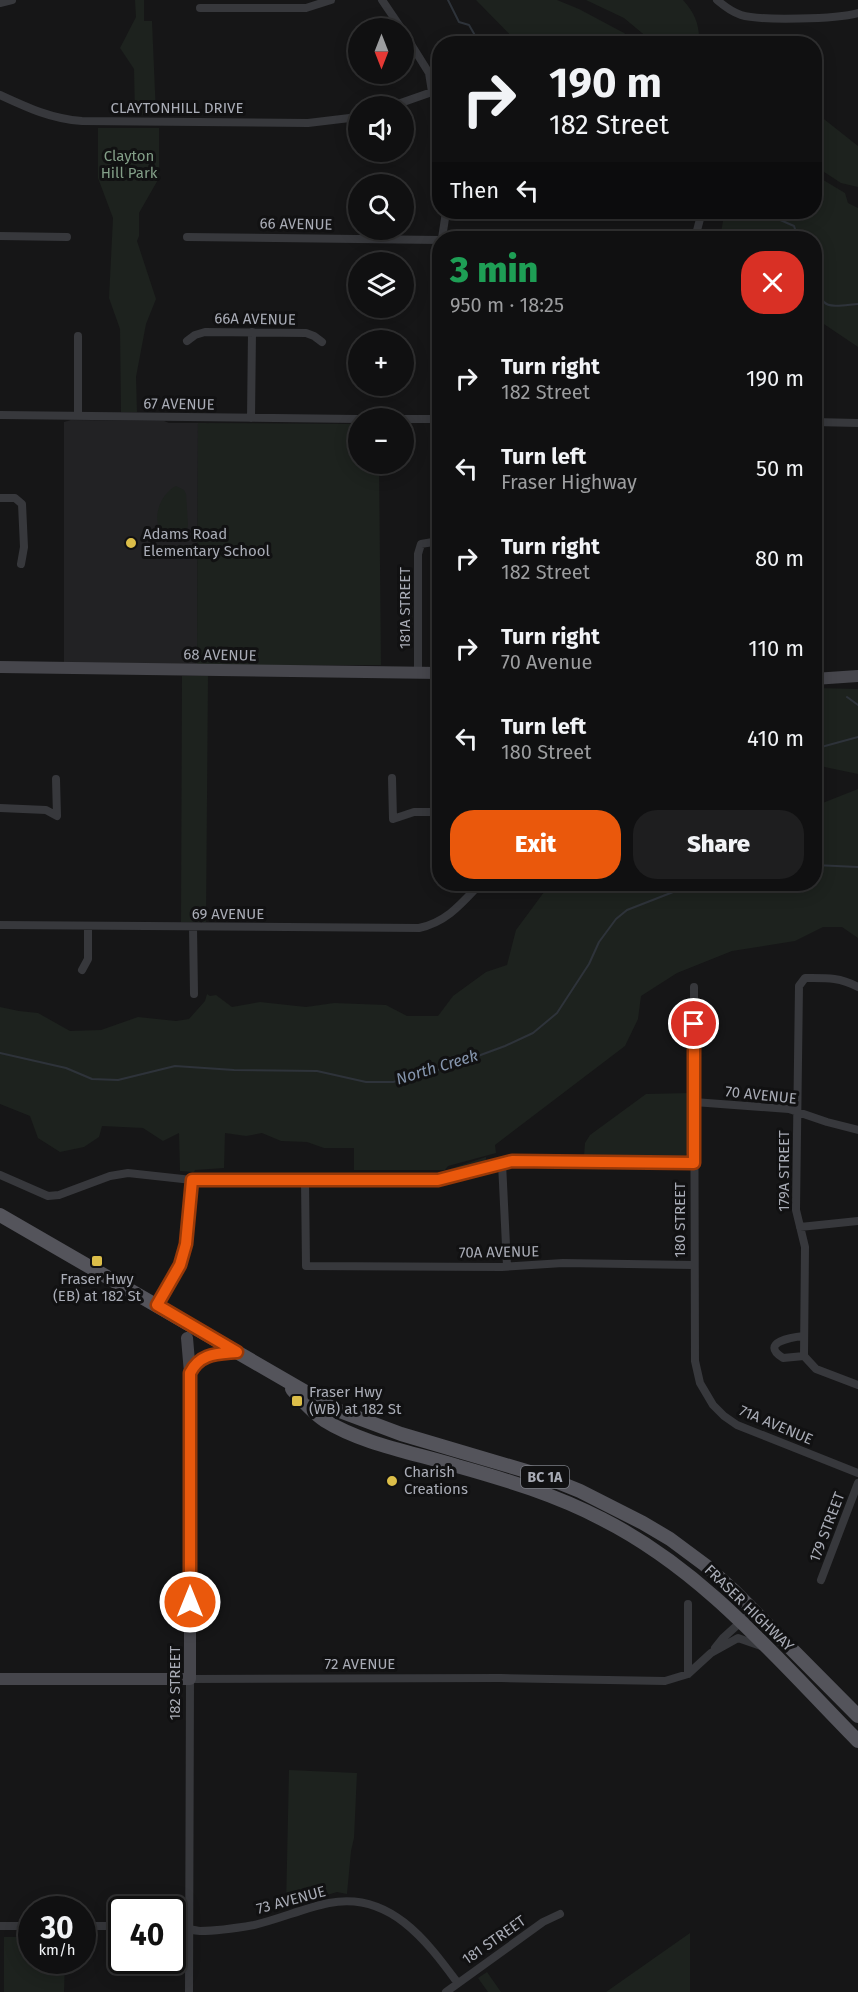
<!DOCTYPE html>
<html lang="en">
<head>
<meta charset="utf-8">
<style>
  :root { --surface:#101011; --page:#1e1e1f; --text:#f1f3f6; --muted:#9c9d9f; --line:#303031; --accent:#ea580c }
  body { margin:0; font-family:"Fira Sans",sans-serif; background:var(--page); color:var(--text); height:100vh; display:flex; flex-direction:column; font-size:22px; white-space:nowrap }
  * { box-sizing:border-box; margin:0 }
  p { font-size:20px; color:var(--muted) }
  .icon { flex:none; width:33px; height:33px; fill:none; stroke:currentColor; stroke-width:2; stroke-linecap:round; stroke-linejoin:round }
  .map { position:relative; flex:1; overflow:hidden }
  .panel { position:absolute; left:432px; top:231px; width:390px; height:660px; display:flex; flex-direction:column; background:var(--surface); border-radius:24px; box-shadow:0 3px 15px #0003,0 0 0 2px var(--line) }
  .panel>* { flex:none }
  .guide { position:absolute; left:432px; top:36px; width:390px; height:183px; border-radius:24px; box-shadow:0 3px 15px #0003,0 0 0 2px var(--line); background:#101011; color:var(--text); overflow:hidden }
  .needle { width:39px; rotate:180deg }
  .fabs { position:absolute; left:348px; top:18px; display:grid; gap:12px }
  .fabs a { display:grid; place-items:center; width:66px; height:66px; border-radius:50%; background:var(--surface); box-shadow:0 3px 15px #0003,0 0 0 2px var(--line); font-size:30px }
  .speed { position:absolute; left:18px; top:1896px; display:flex; gap:12px; font-size:30px; font-weight:700; text-align:center }
  .speed>* { display:grid; place-content:center; width:78px; height:78px; border-radius:50%; background:var(--surface); box-shadow:0 3px 15px #0003,0 0 0 2px var(--line); line-height:1 }
  .speed small { font-size:15px; font-weight:400 }
  .speed .limit { border:3px solid #111; border-radius:9px; background:#fff; color:#111 }
  .pin { position:absolute; display:grid; place-items:center; width:51px; height:51px; color:#fff; margin:-26px; border:3px solid #fff; border-radius:50%; box-shadow:0 2px 6px #0007 }
  .me { position:absolute; width:66px; margin:-33px; rotate:0deg; stroke-linejoin:round; filter:drop-shadow(0 0 4px #0008) }
  .turn { display:flex; align-items:center; gap:21px; height:126px; padding:0 18px; font-size:27px }
  .turn .icon { width:78px; height:78px; stroke-width:2.5 }
  .turn b { display:block; font-size:42px; line-height:51px }
  .then { display:flex; align-items:center; height:57px; padding:0 18px; background:#0003; gap:12px; font-size:22px }
  .round { display:grid; place-items:center; flex:none; width:63px; height:63px; border-radius:24px; background:var(--page) }
  .head { display:flex; align-items:center; justify-content:space-between; height:102px; padding:0 18px }
  h1 { font-size:36px; font-weight:800; line-height:45px; color:#1e9e55 }
  .primary-button { display:flex; gap:12px; margin-top:auto; padding:12px 18px }
  .primary-button a { flex:1; height:69px; border-radius:24px; background:var(--accent); color:#fff; font-size:24px; font-weight:800; line-height:69px; text-align:center }
  .primary-button a+a { background:var(--page); color:var(--text) }
  ul { padding:0; list-style:none }
  li { display:flex; align-items:center; gap:18px; height:90px; padding:0 18px }
  li div { flex:1 }
  li b { display:block; font-size:22px }
  li em { font-style:normal }
  .map>svg:first-child { display:block }
  .built { fill:#222224 }
  .green { fill:#1d221e }
  .lines { fill:none; stroke-linecap:round; stroke-linejoin:round }
  .stream { stroke:#2e333a; stroke-width:2 }
  .street { stroke:#37383c; stroke-width:8 }
  .secondary { stroke:#46464c; stroke-width:12 }
  .primary { stroke:#54545b; stroke-width:14 }
  .route-casing { stroke:#983908; stroke-width:15 }
  .route { stroke:#ea580c; stroke-width:10 }
  .poi-dot { fill:#dcbe49; stroke:#111112; stroke-width:2 }
  .labels { text-anchor:middle; dominant-baseline:central; stroke-width:6; stroke-linejoin:round; paint-order:stroke }
  .shield { fill:#111112; stroke:#7b7e85; stroke-width:1.5 }
  .shield-label { font-size:14px; font-weight:bold; fill:#a9acb6 }
  .street-label { font-size:15px; fill:#a9acb6; stroke:#111112 }
  .park-label { font-size:15px; fill:#839f88; stroke:#111112 }
  .poi-label { font-size:15px; fill:#a9acb6; stroke:#111112; text-anchor:start }
  .water-label { font-size:16px; font-style:italic; fill:#8595ad; stroke:#111112 }
</style>
</head>
<body>
<div class="map">
<svg width="858" height="1992" viewBox="0 0 858 1992">
  <rect width="100%" height="100%" fill="#161617"/>
  <path class="built" d="M71 420 164 421 169 423H198L197 665 64 663V422Z"/>
  <path class="green" d="M135 0H144V21H152L156 115 135 114 134 69 120 48 136 17Z
    M476 0H557L579 9 624 33 638 43H518Z
    M586 0H683C695 13 700 26 699 43H654L624 18Z
    M815 112 858 146V187L841 183 815 166Z
    M98 128H159V178L139 213V236L137 241 156 299 146 324 136 377 137 412H121L120 329 109 298 113 218 98 178Z
    M815 175 845 193 848 203 858 208V347L815 318 814 238H730L721 233 723 221 721 212H814Z
    M198 423 358 424V464H379L381 665H197Z
    M176 486 184 490 186 494 188 526 184 536 177 539 160 529C152 515 162 493 176 486Z
    M182 676H208L206 922H181Z
    M816 688 858 689V774L815 765Z
    M858 789V938L842 927H823L795 941 732 951 677 973 641 996 638 1019 625 1046 495 1145 496 1153 448 1166 445 1170H354V1148H324L307 1142 281 1141 262 1133 246 1136 225 1133 224 1168 195 1170 194 1172 180 1171 179 1133 163 1141 143 1128 102 1126 99 1137 84 1147 60 1152 38 1138 30 1116 0 1104V1007L19 1011 38 1013 70 1031 101 1030 138 1017 176 1021 189 1019 205 1001 207 994 210 996 216 995 232 1007 260 1002 306 1007 334 1003 386 1005 407 1016H438L453 996 486 972 507 965 516 930 550 884H814L815 806Z
    M690 1093V1147L685 1157 670 1159 666 1156H584L585 1143 590 1135 646 1094Z
    M486 1157V1161L456 1170 432 1174 354 1173H438Z
    M289 1770 357 1773 354 1838 351 1851 347 1894 337 1892 286 1907Z
    M690 1933V1992H606Z
    M4 1937H31L32 1960 65 1961 64 1992H4Z
    M487 1972 501 1992H488L478 1978Z"/>
  <g class="lines">
    <path class="stream" d="M448 0 459 22 469 25 480 44
      M773 212 775 215
      M778 219 794 226 798 238
      M814 291C819 294 820 297 824 302 830 309 850 304 858 304
      M847 697 858 705
      M814 749 858 737
      M814 865 858 867
      M0 1053 66 1068 92 1079 118 1080 175 1066 234 1070 317 1071 366 1082H393L448 1067 505 1046 533 1033 557 1013 589 964 599 942 616 919 627 910 686 887 702 884"/>
    <path class="street" d="M382 0 401 28
      M717 0C724 6 732 12 741 15 760 21 838 19 858 13
      M0 3 12 0
      M200 8H306L331 0
      M0 95C28 108 52 119 82 121L308 123 358 117
      M392 106 432 92 429 73 404 33
      M0 236 67 237
      M187 237 440 240
      M442 238 446 212
      M695 238 700 219
      M187 341 195 335 205 332 306 333 314 336 322 342
      M0 415 358 419
      M78 416V336
      M251 418 252 332
      M404 419H440
      M814 422 858 423
      M0 498H15L22 504 24 547 21 564
      M418 672V554L421 544 433 542 440 545
      M392 778 393 819 414 812H440
      M0 808 46 810 57 816 56 779
      M0 925 419 928C447 922 462 903 480 884
      M193 927 194 994
      M82 970 88 959V926
      M694 987 695 1361 700 1383 713 1405 724 1416 737 1425 858 1473
      M694 1102 789 1109 827 1122 858 1130
      M502 1163 507 1266
      M0 1175 48 1196 59 1195 110 1176 128 1173 192 1180 420 1181 454 1177 511 1161 694 1163
      M305 1180 306 1266 502 1267 563 1263 693 1265
      M800 1227 858 1221
      M157 1304 180 1265 186 1244 192 1180
      M804 1356 805 1247 796 1210 799 986 805 978C826 978 839 977 858 987
      M804 1356 783 1358C758 1342 794 1337 804 1336
      M804 1356 816 1369 858 1385
      M821 1580 858 1483
      M688 1604V1674
      M715 1648 723 1638 754 1610
      M0 1926H32
      M82 1926H122
      M172 1927C182 1927 191 1930 200 1931 218 1931 237 1928 254 1925 280 1919 304 1908 329 1903 389 1891 426 1940 457 1982
      M189 1992 190 1679 501 1678 665 1681 688 1674 711 1653 738 1638 761 1646
      M446 1992 543 1922 560 1914"/>
    <path class="secondary" d="M0 667 440 673
      M814 679 858 676
      M190 1373C200 1353 217 1354 237 1352
      M0 1679H190V1373L187 1338"/>
    <path class="primary" d="M0 1215 337 1410 401 1434 543 1476 580 1491 643 1523 670 1539 705 1565 734 1591 858 1716
      M292 1389C302 1400 312 1412 324 1420 362 1444 415 1453 457 1466 507 1480 556 1495 602 1519 705 1571 778 1660 858 1741"/>
  </g>
  <g class="lines">
    <defs>
      <path id="route" d="M190 1602V1373C200 1353 217 1354 237 1352L157 1305 180 1265 186 1244 192 1180H438L512 1161 694 1163V1024"/>
    </defs>
    <use href="#route" class="route-casing"/>
    <use href="#route" class="route"/>
  </g>
  <g class="poi-dot">
    <circle cx="131" cy="543" r="6"/>
    <rect x="91" y="1255" width="12" height="12" rx="3"/>
    <rect x="291" y="1395" width="12" height="12" rx="3"/>
    <circle cx="392" cy="1481" r="6"/>
  </g>
  <g class="labels">
    <rect class="shield" x="521" y="1466" width="48" height="22" rx="4.5"/>
    <g class="shield-label">
      <text x="545" y="1477">BC 1A</text>
    </g>
    <g class="street-label">
      <text x="177" y="108">CLAYTONHILL DRIVE</text>
      <text transform="translate(296 224) rotate(1)">66 AVENUE</text>
      <text transform="translate(255 319) rotate(1)">66A AVENUE</text>
      <text transform="translate(179 404) rotate(1)">67 AVENUE</text>
      <text transform="translate(405 608) rotate(-90)">181A STREET</text>
      <text transform="translate(220 655) rotate(1)">68 AVENUE</text>
      <text x="228" y="914">69 AVENUE</text>
      <text transform="translate(761 1095) rotate(6)">70 AVENUE</text>
      <text transform="translate(784 1171) rotate(-90)">179A STREET</text>
      <text transform="translate(680 1220) rotate(-90)">180 STREET</text>
      <text transform="translate(499 1252) rotate(-1)">70A AVENUE</text>
      <text transform="translate(776 1425) rotate(23)">71A AVENUE</text>
      <text transform="translate(827 1527) rotate(-69)">179 STREET</text>
      <text transform="translate(749 1608) rotate(44)">FRASER HIGHWAY</text>
      <text x="360" y="1664">72 AVENUE</text>
      <text transform="translate(175 1683) rotate(-90)">182 STREET</text>
      <text transform="translate(291 1900) rotate(-15)">73 AVENUE</text>
      <text transform="translate(494 1940) rotate(-35)">181 STREET</text>
    </g>
    <g class="park-label">
      <text x="129" y="156">Clayton<tspan x="129" dy="17">Hill Park</tspan></text>
    </g>
    <g class="poi-label">
      <text x="143" y="534">Adams Road<tspan x="143" dy="17">Elementary School</tspan></text>
      <text x="97" y="1279" text-anchor="middle">Fraser Hwy<tspan x="97" dy="17">(EB) at 182 St</tspan></text>
      <text x="309" y="1392">Fraser Hwy<tspan x="309" dy="17">(WB) at 182 St</tspan></text>
      <text x="404" y="1472">Charish<tspan x="404" dy="17">Creations</tspan></text>
    </g>
    <g class="water-label">
      <text transform="translate(437 1067) rotate(-17)">North Creek</text>
    </g>
  </g>
</svg>
<div class="fabs">
<a><svg class="needle" viewBox="-14 -14 28 28"><path d="M0-13l5 13h-10z" fill="#e53935"/><path d="M0 13l5-13h-10z" fill="#9c9d9f"/></svg></a>
<a><svg class="icon" aria-label="sound" viewBox="0 0 24 24"><path d="M4 9h4l5-4v14l-5-4H4zM17 9q2 3 0 6"/></svg></a>
<a><svg class="icon" aria-label="search" viewBox="0 0 24 24"><circle cx="10" cy="10" r="6"/><path d="M15 15l6 6"/></svg></a>
<a><svg class="icon" aria-label="layers" viewBox="0 0 24 24"><path d="M12 4l9 5-9 5-9-5zM3 14l9 5 9-5"/></svg></a>
<a>+</a>
<a>−</a>
</div>
<div class="speed"><div>30<small>km/h</small></div><div class="limit">40</div></div>
<div class="pin" style="left:694px;top:1024px;background:#d93025"><svg class="icon" aria-label="arrive" viewBox="0 0 24 24"><path d="M6 21V4h12l-3 4 3 4H6"/></svg></div>
<svg class="me" style="left:190px;top:1602px" viewBox="-20 -20 40 40"><circle r="17" fill="#ea580c" stroke="#fff" stroke-width="3"/><path d="M0-11L8 9 0 5-8 9z" fill="#fff"/></svg>
<div class="guide">
<div class="turn"><svg class="icon" aria-label="right" viewBox="0 0 24 24"><path d="M7 20v-9h11M14 6l5 5-5 5"/></svg><div><b>190 m</b>182 Street</div></div>
<div class="then">Then<svg class="icon" aria-label="left" viewBox="0 0 24 24"><path d="M17 20v-9H6M10 6l-5 5 5 5"/></svg></div>
</div>
<section class="panel">
<div class="head"><div><h1>3 min</h1><p>950 m · 18:25</p></div><a class="round" style="background:#d93025;color:#fff"><svg class="icon" aria-label="close" viewBox="0 0 24 24"><path d="M6 6l12 12M18 6L6 18"/></svg></a></div>
<ul>
<li><svg class="icon" aria-label="right" viewBox="0 0 24 24"><path d="M7 20v-9h11M14 6l5 5-5 5"/></svg><div><b>Turn right</b><p>182 Street</p></div><em>190 m</em></li>
<li><svg class="icon" aria-label="left" viewBox="0 0 24 24"><path d="M17 20v-9H6M10 6l-5 5 5 5"/></svg><div><b>Turn left</b><p>Fraser Highway</p></div><em>50 m</em></li>
<li><svg class="icon" aria-label="right" viewBox="0 0 24 24"><path d="M7 20v-9h11M14 6l5 5-5 5"/></svg><div><b>Turn right</b><p>182 Street</p></div><em>80 m</em></li>
<li><svg class="icon" aria-label="right" viewBox="0 0 24 24"><path d="M7 20v-9h11M14 6l5 5-5 5"/></svg><div><b>Turn right</b><p>70 Avenue</p></div><em>110 m</em></li>
<li><svg class="icon" aria-label="left" viewBox="0 0 24 24"><path d="M17 20v-9H6M10 6l-5 5 5 5"/></svg><div><b>Turn left</b><p>180 Street</p></div><em>410 m</em></li>
</ul>
<div class="primary-button"><a>Exit</a><a>Share</a></div>
</section>
</div>
</body>
</html>
